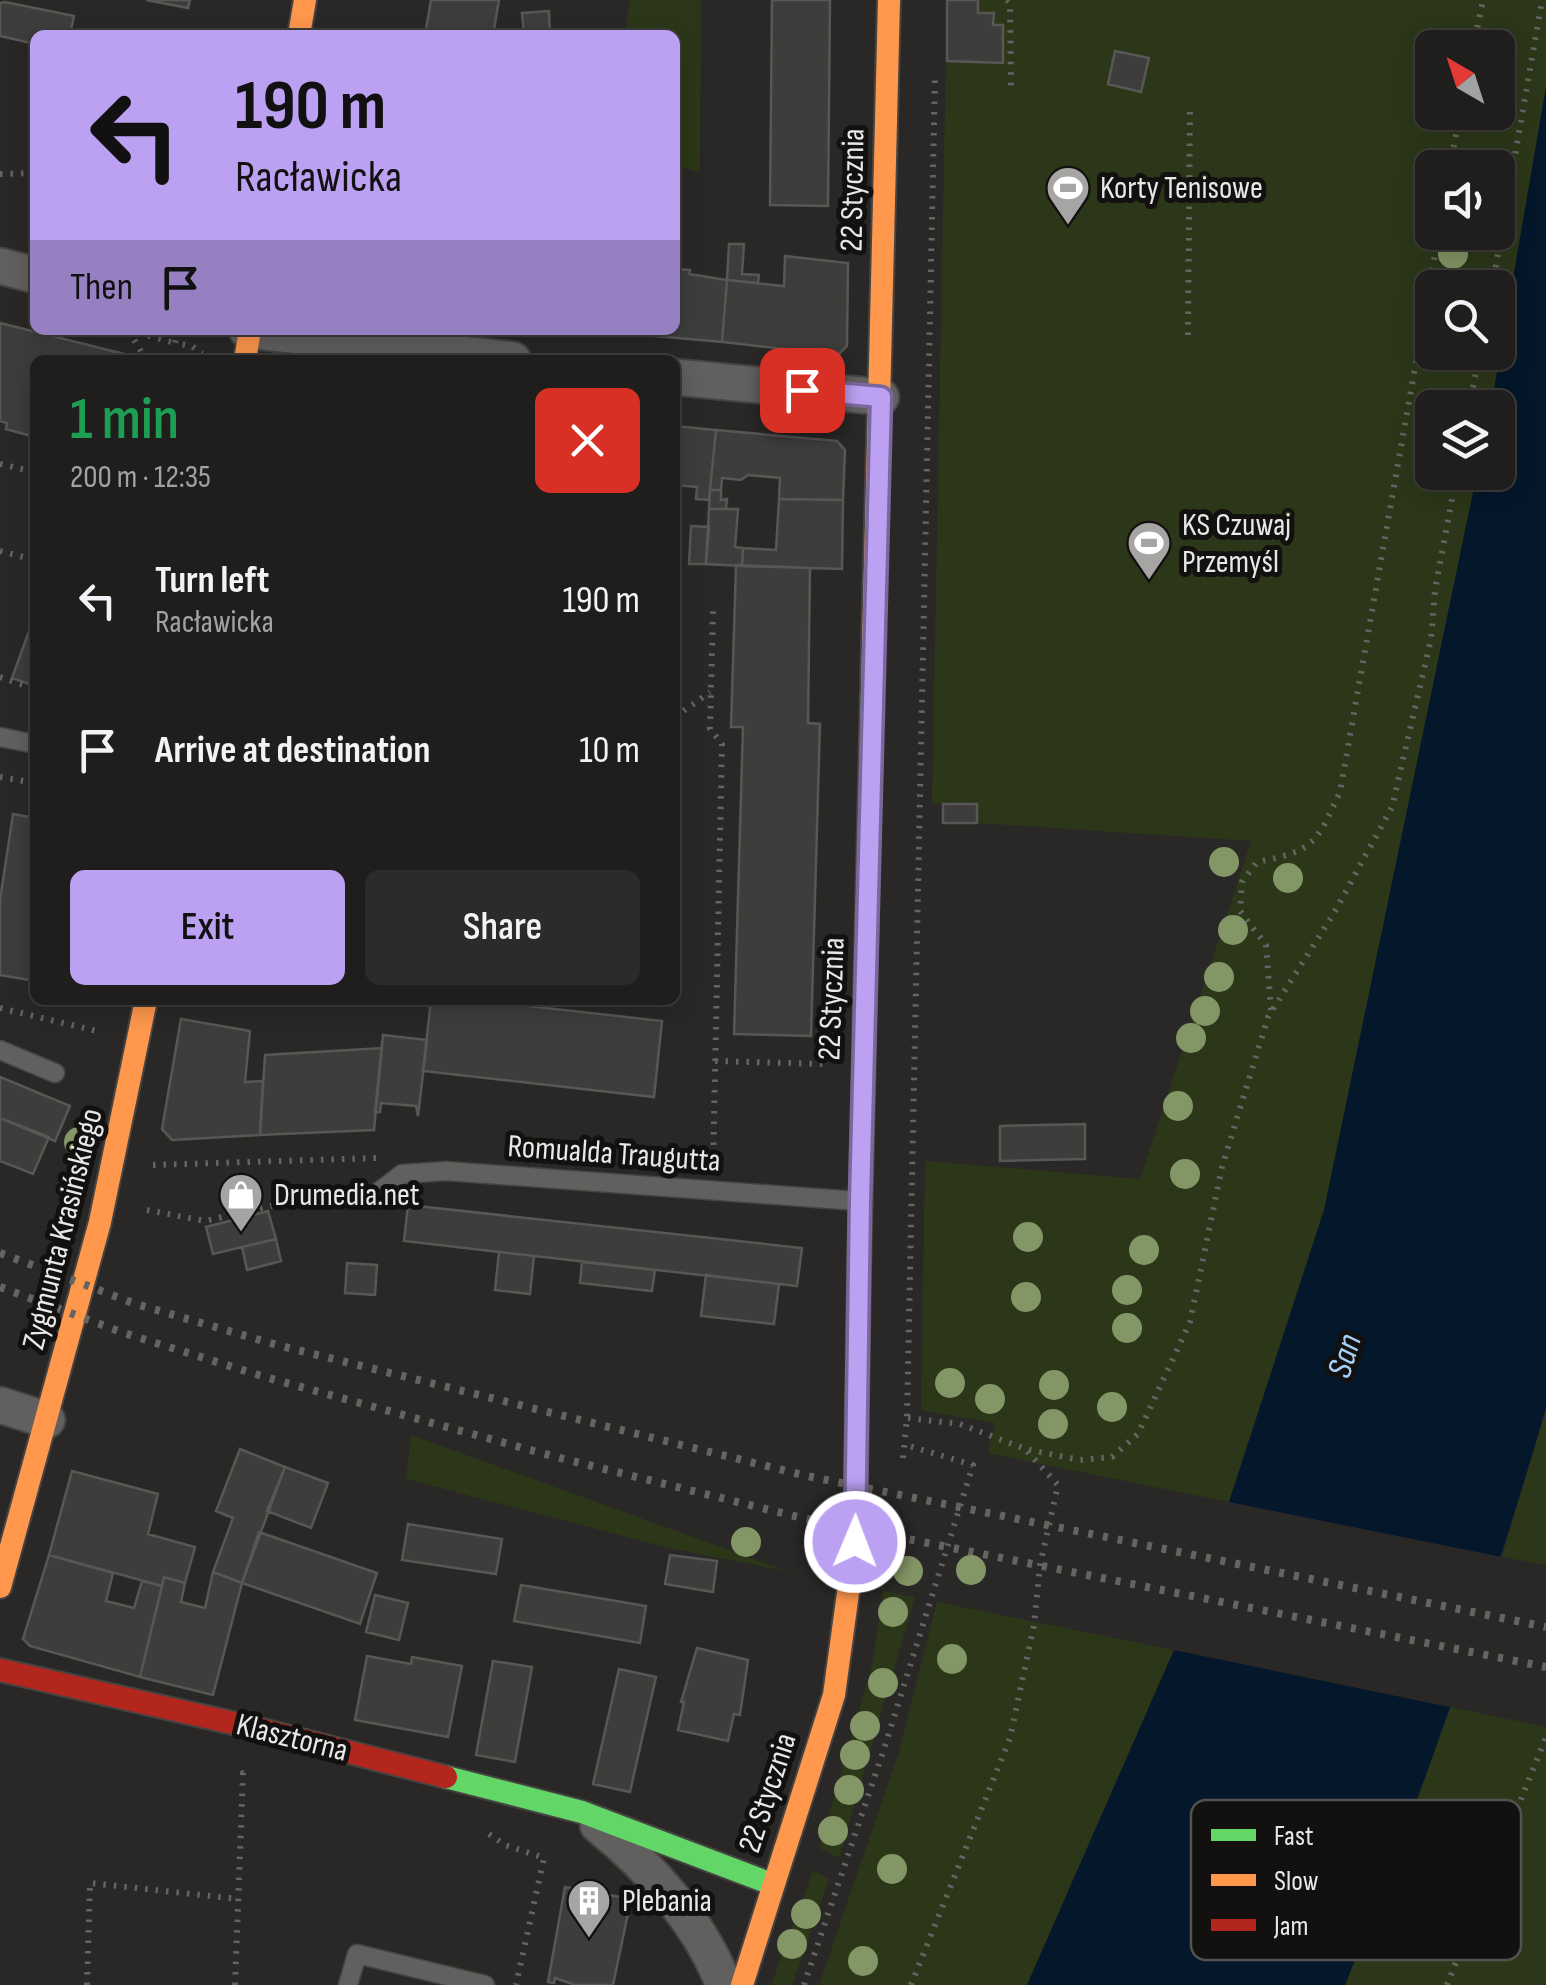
<!DOCTYPE html>
<html lang="en">
<head>
<meta charset="utf-8">
<style>
  :root { --surface:#1f1e1c; --page:#2c2b29; --text:#f1f3f6; --muted:#a1a2a3; --line:#3c3c3b; --accent:#bca0f2 }
  body { margin:0; font-family:"Sofia Sans Condensed",sans-serif; background:var(--page); color:var(--text); height:100vh; display:flex; flex-direction:column; font-size:38px; white-space:nowrap }
  * { box-sizing:border-box; margin:0 }
  p { font-size:32px; color:var(--muted) }
  .icon { flex:none; width:55px; height:55px; fill:none; stroke:currentColor; stroke-width:2; stroke-linecap:round; stroke-linejoin:round }
  .map { position:relative; flex:1; overflow:hidden }
  .drawer { position:absolute; left:30px; top:355px; width:650px; height:650px; display:flex; flex-direction:column; background:var(--surface); border-radius:15px; box-shadow:0 5px 25px #0003,0 0 0 2px var(--line) }
  .drawer>* { flex:none }
  .banner { position:absolute; left:30px; top:30px; width:650px; height:305px; border-radius:15px; box-shadow:0 5px 25px #0003,0 0 0 2px var(--line); background:#bca0f2; color:#111; overflow:hidden }
  .needle { width:65px; rotate:321deg }
  .tools { position:absolute; left:1415px; top:30px; display:grid; gap:20px }
  .tools a { display:grid; place-items:center; width:100px; height:100px; border-radius:15px; background:var(--surface); box-shadow:0 5px 25px #0003,0 0 0 2px var(--line); font-size:50px }
  .pin { position:absolute; display:grid; place-items:center; width:85px; height:85px; color:#fff; margin:-42px; border-radius:20px; box-shadow:0 5px 15px #0006 }
  .me { position:absolute; width:110px; margin:-55px; rotate:1deg; stroke-linejoin:round; filter:drop-shadow(0 0 8px #0008) }
  .turn { display:flex; align-items:center; gap:35px; height:210px; padding:0 40px; font-size:45px }
  .turn .icon { width:130px; height:130px; stroke-width:2.5 }
  .turn b { display:block; font-size:70px; line-height:85px }
  .then { display:flex; align-items:center; height:95px; padding:0 40px; background:#0003; gap:20px; font-size:38px }
  .round { display:grid; place-items:center; flex:none; width:105px; height:105px; border-radius:15px; background:var(--page) }
  .summary { display:flex; align-items:center; justify-content:space-between; height:170px; padding:0 40px }
  h1 { font-size:60px; font-weight:600; line-height:75px; color:#1e9e55 }
  .button { display:flex; gap:20px; margin-top:auto; padding:20px 40px }
  .button a { flex:1; height:115px; border-radius:15px; background:var(--accent); color:#111; font-size:40px; font-weight:600; line-height:115px; text-align:center }
  .button a+a { background:var(--page); color:var(--text) }
  ul { padding:0; list-style:none }
  li { display:flex; align-items:center; gap:30px; height:150px; padding:0 40px }
  li div { flex:1 }
  li b { display:block; font-size:38px }
  li em { font-style:normal }
  .map>svg:first-child { display:block }
  .green { fill:#2c3719; fill-rule:evenodd }
  .water { fill:#04172b }
  .pier { fill:#292826 }
  .building { fill:#3d3d3b; stroke:#585755; stroke-width:2.5 }
  .lines { fill:none; stroke-linecap:round; stroke-linejoin:round }
  .lane-casing { stroke:#454442; stroke-width:21 }
  .street-casing { stroke:#454442; stroke-width:39 }
  .fast-casing { stroke:#454442; stroke-width:26 }
  .slow-casing { stroke:#454442; stroke-width:26 }
  .jam-casing { stroke:#454442; stroke-width:26 }
  .path { stroke:#656463; stroke-width:6; stroke-dasharray:2.5 8; stroke-linecap:butt }
  .lane { stroke:#61605f; stroke-width:18 }
  .street { stroke:#61605f; stroke-width:35 }
  .fast { stroke:#63d668; stroke-width:22 }
  .slow { stroke:#ff974d; stroke-width:22 }
  .jam { stroke:#b3261e; stroke-width:22 }
  .rail { stroke:#656462; stroke-width:8; stroke-dasharray:5 10; stroke-linecap:butt }
  .tree { fill:#839665 }
  .route-casing { stroke:#7a689d; stroke-width:25 }
  .route { stroke:#bca0f2; stroke-width:18 }
  .labels { text-anchor:middle; dominant-baseline:central; stroke-width:10; stroke-linejoin:round; paint-order:stroke }
  .poi-label { font-size:32px; fill:#e9e8e6; stroke:#121110; text-anchor:start }
  .street-label { font-size:32px; fill:#e9e8e6; stroke:#121110 }
  .water-label { font-size:35px; font-style:italic; fill:#a6d0f8; stroke:#121110 }
  .key { fill:#121110; stroke:#525250; stroke-width:2.5 }
  .key-label { font-size:28px; fill:#e9e8e6 }
</style>
</head>
<body>
<div class="map">
<svg width="1546" height="1985" viewBox="0 0 1546 1985">
  <rect width="100%" height="100%" fill="#292826"/>
  <path class="green" d="M630 0H701L700 172 675 166V35H625Z
    M947 0H1546V87L1491 407 1432 408V472L1477 473 1344 1117 1324 1210 1229 1502 988 1453 995 1423 921 1410 925 1161 1140 1179 1251 841 977 823 976 804H932ZM1432 48H1498V112H1432ZM1432 168H1498V232H1432ZM1432 288H1498V352H1432Z
    M1546 1408V1565L1502 1557Z
    M411 1435 787 1571 669 1548 406 1479Z
    M883 1591 915 1597 839 1858 819 1848 872 1666Z
    M937 1602 1174 1650 1027 1985H819L899 1752Z
    M1450 1707 1546 1727V1985H1345Z
    M813 1871 829 1879 792 1985H771Z"/>
  <path class="water" d="M1546 87V1407L1541 1425C1485 1614 1420 1802 1345 1985H1027L1174 1650 1229 1502 1324 1210 1477 473 1498 472V408L1491 407Z"/>
  <path class="pier" d="M1224 1501 1507 1558 1454 1708 1169 1649Z"/>
  <path class="building" d="M146 0H190L188 8Z
    M431 0H499L493 35H425Z
    M772 0H830L828 206 770 205Z
    M947 0H978V13H994L993 25H1003V63L947 61Z
    M5 2 74 16 70 35H35V44L0 36V3Z
    M549 11 550 35H524L522 13Z
    M1115 51 1149 58 1141 92 1108 84Z
    M729 244H744L742 274 759 275 758 283 727 280Z
    M785 256 848 263 847 346 838 355 722 342 727 280 784 286Z
    M675 269 690 270 689 274 727 280 722 342 667 337V330H675Z
    M0 323 132 356 131 360H35V437L6 429 7 423 0 421Z
    M595 330H667V337Z
    M675 426 716 430 709 500 696 499 697 487 675 485Z
    M716 430 837 441 845 450 843 500 779 499 780 478 748 475 741 480 722 478 721 490H710Z
    M710 490H721V500L727 499 726 509H709Z
    M779 499 843 500 842 569 742 566 743 548 776 550Z
    M709 509H738L735 547 743 548 742 566 706 564Z
    M691 526 709 527 706 564H689Z
    M736 565 810 568 808 723 820 724 811 1036 734 1034 743 727H731Z
    M29 631 35 633V686L12 678Z
    M943 804H977V823H943Z
    M13 814 35 818V981L0 975V900Z
    M431 1000H475L662 1021 654 1097 423 1071Z
    M181 1019 250 1031 245 1082 263 1081 260 1135 172 1140 162 1129Z
    M383 1035 427 1040 418 1116 416 1106 381 1103 380 1112H375Z
    M382 1048 374 1130 260 1135 265 1055Z
    M0 1077 70 1106 55 1141 0 1118Z
    M0 1118 49 1137 33 1174 0 1161Z
    M1085 1124V1159L1000 1161V1126Z
    M408 1205 802 1248 797 1286 404 1241Z
    M268 1211 276 1239 213 1254 206 1227Z
    M276 1239 281 1261 247 1270 242 1247Z
    M499 1252 534 1256 530 1294 495 1290Z
    M582 1262 655 1270 652 1291 580 1283Z
    M347 1263 377 1265 375 1295 345 1293Z
    M706 1275 779 1284 774 1324 701 1316Z
    M240 1449 285 1467 242 1583 213 1572 233 1518 216 1511Z
    M285 1467 328 1483 311 1528 267 1511Z
    M72 1471 158 1494 148 1534 195 1547 185 1583 164 1577 162 1586 49 1555Z
    M408 1524 502 1539 496 1574 402 1560Z
    M259 1532 377 1573 360 1624 242 1583Z
    M49 1555 113 1573 106 1601 134 1608 142 1581 162 1586 140 1677 30 1646 23 1639Z
    M670 1555 717 1561 713 1592 665 1584Z
    M213 1572 242 1583 213 1695 140 1677 164 1577 185 1583 181 1602 205 1608Z
    M521 1585 646 1606 640 1643 514 1621Z
    M375 1595 408 1603 399 1640 366 1632Z
    M697 1648 748 1660 740 1715 734 1714 728 1741 678 1730 684 1702H681Z
    M367 1656 411 1664 412 1657 462 1666 448 1737 355 1720Z
    M493 1661 532 1667 515 1762 476 1755Z
    M619 1669 656 1677 630 1792 593 1784Z
    M565 1887 631 1899 613 1985H575L555 1978 554 1983 548 1982Z"/>
  <g class="lines">
    <defs>
      <path id="lane" d="M0 737 35 744
        M0 1050 55 1073
        M372 1197 402 1174 446 1171 857 1201
        M348 1985 357 1954 485 1985"/>
      <path id="street" d="M0 266 35 275
        M247 330 513 360
        M675 377 881 397
        M0 1405 47 1420
        M598 1825C650 1867 700 1922 724 1985"/>
      <path id="fast" d="M859 1273 873 645
        M446 1777 582 1812 772 1884"/>
      <path id="slow" d="M299 35 305 0
        M245 360 250 330
        M873 645 889 0
        M0 1587 100 1222 146 1000
        M742 1985 834 1695 855 1542 859 1273"/>
      <path id="jam" d="M0 1670 255 1728 446 1777"/>
    </defs>
    <use href="#lane" class="lane-casing"/>
    <use href="#street" class="street-casing"/>
    <use href="#fast" class="fast-casing"/>
    <use href="#slow" class="slow-casing"/>
    <use href="#jam" class="jam-casing"/>
    <path class="path" d="M1007 0 1010 3 1011 87
      M1473 48 1483 0
      M1450 168 1460 112
      M0 174 35 173
      M1492 288 1542 0
      M128 330 175 343
      M178 330 175 343 192 346 202 354
      M129 331 146 360
      M1188 335 1190 105
      M1469 408 1480 352
      M0 464 35 472
      M0 551 35 560
      M0 677 35 689
      M675 717 710 692
      M0 777 35 783
      M331 1000 357 1004 369 1000
      M0 1008 101 1032
      M1271 1010 1266 945 1240 911 1242 882 1257 862C1315 851 1316 843 1340 792L1439 232
      M715 1061 824 1064
      M153 1165 376 1158
      M713 1166 722 744 710 729 713 610
      M147 1210 205 1221 319 1195 346 1196
      M908 1418 960 1424 1025 1449 1080 1460 1112 1457 1138 1434 1190 1322 1222 1167 1268 1017 1334 913 1392 807 1431 639 1435 590 1457 472
      M903 1458 907 1418 935 76
      M489 1834 505 1845 544 1858 516 1985
      M87 1985 90 1883 238 1899
      M235 1985 243 1773 250 1775
      M804 1985 884 1749 973 1465 906 1445
      M911 1985 1010 1738 1034 1625 1040 1565 1058 1485 1026 1450
      M1447 1985 1546 1737"/>
    <use href="#lane" class="lane"/>
    <use href="#street" class="street"/>
    <use href="#fast" class="fast"/>
    <use href="#slow" class="slow"/>
    <use href="#jam" class="jam"/>
    <path class="rail" d="M0 1253 136 1304 277 1345 807 1476 1546 1627
      M0 1287 124 1333 265 1377 556 1457 798 1517 1546 1667"/>
  </g>
  <g class="tree">
    <circle cx="1453" cy="254" r="15"/>
    <circle cx="1224" cy="862" r="15"/>
    <circle cx="1288" cy="878" r="15"/>
    <circle cx="1233" cy="930" r="15"/>
    <circle cx="1219" cy="977" r="15"/>
    <circle cx="1205" cy="1011" r="15"/>
    <circle cx="1191" cy="1038" r="15"/>
    <circle cx="1178" cy="1106" r="15"/>
    <circle cx="79" cy="1142" r="15"/>
    <circle cx="1185" cy="1174" r="15"/>
    <circle cx="1028" cy="1237" r="15"/>
    <circle cx="1144" cy="1250" r="15"/>
    <circle cx="1127" cy="1290" r="15"/>
    <circle cx="1026" cy="1297" r="15"/>
    <circle cx="1127" cy="1328" r="15"/>
    <circle cx="950" cy="1383" r="15"/>
    <circle cx="1054" cy="1385" r="15"/>
    <circle cx="990" cy="1399" r="15"/>
    <circle cx="1112" cy="1407" r="15"/>
    <circle cx="1053" cy="1424" r="15"/>
    <circle cx="746" cy="1542" r="15"/>
    <circle cx="971" cy="1570" r="15"/>
    <circle cx="908" cy="1571" r="15"/>
    <circle cx="893" cy="1612" r="15"/>
    <circle cx="952" cy="1659" r="15"/>
    <circle cx="883" cy="1683" r="15"/>
    <circle cx="865" cy="1726" r="15"/>
    <circle cx="855" cy="1755" r="15"/>
    <circle cx="849" cy="1790" r="15"/>
    <circle cx="833" cy="1831" r="15"/>
    <circle cx="892" cy="1869" r="15"/>
    <circle cx="806" cy="1914" r="15"/>
    <circle cx="792" cy="1944" r="15"/>
    <circle cx="863" cy="1961" r="15"/>
  </g>
  <g class="lines">
    <defs>
      <path id="route" d="M802 390 881 397 860 1201 855 1542"/>
    </defs>
    <use href="#route" class="route-casing"/>
    <use href="#route" class="route"/>
  </g>
  <defs>
    <symbol id="stadium-pin" viewBox="-11 -11 22 30"><path d="M0 17L-7.5 6A9.5 9.5 0 1 1 7.5 6Z" fill="#a6a5a3" stroke="#121110"/><path d="M0-5a6.5 5 0 1 0 0 10a6.5 5 0 1 0 0-10ZM-3.5-1.8h7v3.6h-7Z" fill="#fff"/></symbol>
    <symbol id="shop-pin" viewBox="-11 -11 22 30"><path d="M0 17L-7.5 6A9.5 9.5 0 1 1 7.5 6Z" fill="#a6a5a3" stroke="#121110"/><path d="M-5-2.5h2.3a2.7 3.5 0 0 1 5.4 0H5L5.5 6h-11ZM-1.5-2.5h3a1.5 2.3 0 0 0-3 0Z" fill="#fff"/></symbol>
    <symbol id="building-pin" viewBox="-11 -11 22 30"><path d="M0 17L-7.5 6A9.5 9.5 0 1 1 7.5 6Z" fill="#a6a5a3" stroke="#121110"/><path d="M-4-6H4V6H1V3H-1V6H-4ZM-2.5-4.3h1.7v1.8h-1.7ZM.8-4.3h1.7v1.8H.8ZM-2.5-1h1.7V.8h-1.7ZM.8-1h1.7V.8H.8Z" fill="#fff"/></symbol>
  </defs>
  <g fill-rule="evenodd">
    <use href="#stadium-pin" x="1043" y="163" width="50" height="68"/>
    <use href="#stadium-pin" x="1124" y="518" width="50" height="68"/>
    <use href="#shop-pin" x="216" y="1170" width="50" height="68"/>
    <use href="#building-pin" x="564" y="1876" width="50" height="68"/>
  </g>
  <g class="labels">
    <g class="poi-label">
      <text x="1100" y="188">Korty Tenisowe</text>
      <text x="1182" y="525">KS Czuwaj<tspan x="1182" dy="37">Przemyśl</tspan></text>
      <text x="274" y="1195">Drumedia.net</text>
      <text x="622" y="1901">Plebania</text>
    </g>
    <g class="street-label">
      <text transform="translate(853 190) rotate(-89)">22 Stycznia</text>
      <text transform="translate(832 999) rotate(-88)">22 Stycznia</text>
      <text transform="translate(614 1154) rotate(4)">Romualda Traugutta</text>
      <text transform="translate(63 1229) rotate(-76)">Zygmunta Krasińskiego</text>
      <text transform="translate(292 1738) rotate(14)">Klasztorna</text>
      <text transform="translate(768 1793) rotate(-72)">22 Stycznia</text>
    </g>
    <g class="water-label">
      <text transform="translate(1345 1356) rotate(-73)">San</text>
    </g>
  </g>
  <rect x="1191" y="1800" width="330" height="160" rx="15" class="key"/>
  <rect x="1211" y="1829" width="45" height="12" fill="#63d668"/>
  <rect x="1211" y="1874" width="45" height="12" fill="#ff974d"/>
  <rect x="1211" y="1919" width="45" height="12" fill="#b3261e"/>
  <g class="key-label">
    <text x="1274" y="1845">Fast</text>
    <text x="1274" y="1890">Slow</text>
    <text x="1274" y="1935">Jam</text>
  </g>
</svg>
<div class="tools">
<a><svg class="needle" viewBox="-14 -14 28 28"><path d="M0-13l5 13h-10z" fill="#e53935"/><path d="M0 13l5-13h-10z" fill="#a1a2a3"/></svg></a>
<a><svg class="icon" aria-label="sound" viewBox="0 0 24 24"><path d="M4 9h4l5-4v14l-5-4H4zM17 9q2 3 0 6"/></svg></a>
<a><svg class="icon" aria-label="search" viewBox="0 0 24 24"><circle cx="10" cy="10" r="6"/><path d="M15 15l6 6"/></svg></a>
<a><svg class="icon" aria-label="layers" viewBox="0 0 24 24"><path d="M12 4l9 5-9 5-9-5zM3 14l9 5 9-5"/></svg></a>
</div>
<div class="pin" style="left:802px;top:390px;background:#d93025"><svg class="icon" aria-label="arrive" viewBox="0 0 24 24"><path d="M6 21V4h12l-3 4 3 4H6"/></svg></div>
<svg class="me" style="left:855px;top:1542px" viewBox="-20 -20 40 40"><circle r="17" fill="#bca0f2" stroke="#fff" stroke-width="3"/><path d="M0-11L8 9 0 5-8 9z" fill="#fff"/></svg>
<div class="banner">
<div class="turn"><svg class="icon" aria-label="left" viewBox="0 0 24 24"><path d="M17 20v-9H6M10 6l-5 5 5 5"/></svg><div><b>190 m</b>Racławicka</div></div>
<div class="then">Then<svg class="icon" aria-label="arrive" viewBox="0 0 24 24"><path d="M6 21V4h12l-3 4 3 4H6"/></svg></div>
</div>
<section class="drawer">
<div class="summary"><div><h1>1 min</h1><p>200 m · 12:35</p></div><a class="round" style="background:#d93025;color:#fff"><svg class="icon" aria-label="close" viewBox="0 0 24 24"><path d="M6 6l12 12M18 6L6 18"/></svg></a></div>
<ul>
<li><svg class="icon" aria-label="left" viewBox="0 0 24 24"><path d="M17 20v-9H6M10 6l-5 5 5 5"/></svg><div><b>Turn left</b><p>Racławicka</p></div><em>190 m</em></li>
<li><svg class="icon" aria-label="arrive" viewBox="0 0 24 24"><path d="M6 21V4h12l-3 4 3 4H6"/></svg><div><b>Arrive at destination</b></div><em>10 m</em></li>
</ul>
<div class="button"><a>Exit</a><a>Share</a></div>
</section>
</div>
</body>
</html>
